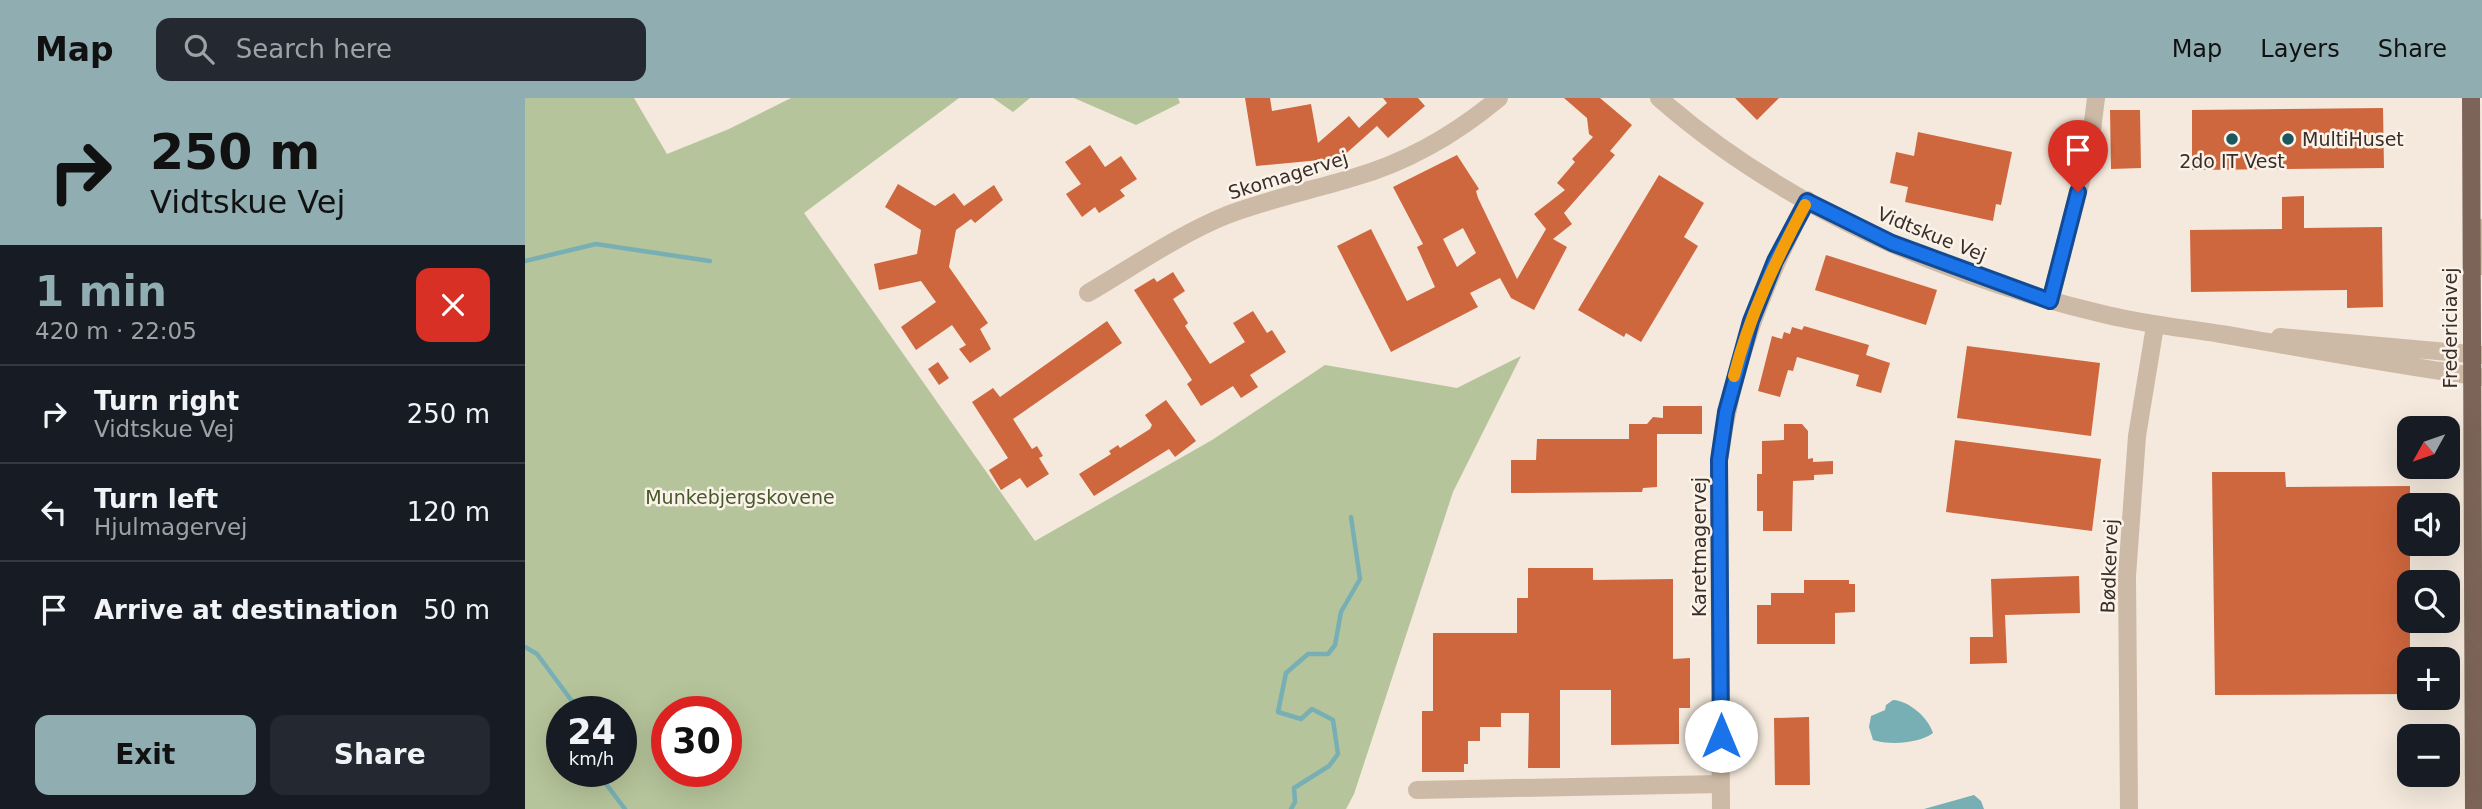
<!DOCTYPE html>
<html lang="en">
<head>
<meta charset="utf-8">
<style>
  :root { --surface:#171b24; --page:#242831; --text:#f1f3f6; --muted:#9ea1a6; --line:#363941; --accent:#90adb2 }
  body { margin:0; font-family:"DejaVu Sans",sans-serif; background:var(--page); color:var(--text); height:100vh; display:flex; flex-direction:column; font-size:26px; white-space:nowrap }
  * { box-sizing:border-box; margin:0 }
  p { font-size:23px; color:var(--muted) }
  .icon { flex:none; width:38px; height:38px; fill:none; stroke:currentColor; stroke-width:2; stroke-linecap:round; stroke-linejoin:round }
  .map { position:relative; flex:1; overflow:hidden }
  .panel { display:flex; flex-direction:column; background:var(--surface); width:525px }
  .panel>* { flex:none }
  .banner { background:#90adb2; color:#111; overflow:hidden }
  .needle { width:46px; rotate:230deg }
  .tools { position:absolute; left:1872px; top:318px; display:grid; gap:14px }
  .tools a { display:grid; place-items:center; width:63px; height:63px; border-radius:14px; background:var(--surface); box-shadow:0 7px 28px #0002; font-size:35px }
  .speed { position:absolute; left:21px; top:598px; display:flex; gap:14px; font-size:35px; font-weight:700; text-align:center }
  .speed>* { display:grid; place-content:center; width:91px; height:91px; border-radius:50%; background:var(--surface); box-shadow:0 7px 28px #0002; line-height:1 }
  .speed small { font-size:18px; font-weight:400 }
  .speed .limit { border:10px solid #d22; background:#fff; color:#111 }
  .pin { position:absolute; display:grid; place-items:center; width:60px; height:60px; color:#fff; margin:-72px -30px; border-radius:50% 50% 50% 0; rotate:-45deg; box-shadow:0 0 7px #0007 }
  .pin .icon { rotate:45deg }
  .me { position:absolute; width:77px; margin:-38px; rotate:0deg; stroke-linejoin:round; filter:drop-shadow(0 0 5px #0008) }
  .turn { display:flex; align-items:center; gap:24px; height:147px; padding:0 35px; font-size:32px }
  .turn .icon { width:91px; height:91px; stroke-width:2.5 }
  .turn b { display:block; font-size:49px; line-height:60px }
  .round { display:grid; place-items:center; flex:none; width:74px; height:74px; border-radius:14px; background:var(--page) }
  .head { display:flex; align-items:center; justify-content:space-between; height:119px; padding:0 35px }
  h1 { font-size:42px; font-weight:700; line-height:52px; color:var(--accent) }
  .primary-button { display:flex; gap:14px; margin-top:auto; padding:14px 35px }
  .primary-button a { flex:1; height:80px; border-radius:14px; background:var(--accent); color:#111; font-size:28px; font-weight:700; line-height:80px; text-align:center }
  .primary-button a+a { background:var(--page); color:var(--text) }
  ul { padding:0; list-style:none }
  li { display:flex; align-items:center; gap:21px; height:98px; padding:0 35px; border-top:2px solid var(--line) }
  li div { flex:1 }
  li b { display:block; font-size:26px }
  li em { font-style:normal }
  header { display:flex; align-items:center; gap:42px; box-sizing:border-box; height:98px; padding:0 35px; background:var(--accent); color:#111 }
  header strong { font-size:33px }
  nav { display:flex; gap:38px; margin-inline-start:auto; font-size:24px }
  .search { width:490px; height:63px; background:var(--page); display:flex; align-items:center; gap:18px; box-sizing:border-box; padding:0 24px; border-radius:14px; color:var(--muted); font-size:26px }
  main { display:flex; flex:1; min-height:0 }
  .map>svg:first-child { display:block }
  .green { fill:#b5c49a; fill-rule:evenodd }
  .water { fill:#78afb4 }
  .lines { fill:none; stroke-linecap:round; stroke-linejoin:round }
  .stream { stroke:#78afb4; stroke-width:4.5 }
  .building { fill:#cf673e; fill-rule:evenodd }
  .minor { stroke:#cdbaa6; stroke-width:18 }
  .major { stroke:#7c6558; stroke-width:18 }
  .route-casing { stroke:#114b97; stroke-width:18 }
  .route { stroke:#1a73e8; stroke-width:12 }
  .slow { stroke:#f59e0b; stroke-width:12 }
  .poi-dot { fill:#1a575e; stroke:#fbf3e9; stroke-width:2.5 }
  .labels { text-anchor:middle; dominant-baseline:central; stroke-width:5; stroke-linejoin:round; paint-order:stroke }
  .poi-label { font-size:19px; fill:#392e28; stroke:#fbf3e9; text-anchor:start }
  .street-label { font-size:19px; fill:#392e28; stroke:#fbf3e9 }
  .park-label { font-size:19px; fill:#465929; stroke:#fbf3e9 }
</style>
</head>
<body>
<header>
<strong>Map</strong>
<div class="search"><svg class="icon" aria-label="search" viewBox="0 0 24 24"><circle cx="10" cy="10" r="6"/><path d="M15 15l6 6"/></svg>Search here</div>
<nav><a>Map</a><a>Layers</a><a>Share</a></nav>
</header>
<main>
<section class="panel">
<div class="banner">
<div class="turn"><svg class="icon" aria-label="right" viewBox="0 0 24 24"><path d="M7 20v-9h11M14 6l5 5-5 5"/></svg><div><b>250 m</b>Vidtskue Vej</div></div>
</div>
<div class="head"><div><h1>1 min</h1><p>420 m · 22:05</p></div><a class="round" style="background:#d93025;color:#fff"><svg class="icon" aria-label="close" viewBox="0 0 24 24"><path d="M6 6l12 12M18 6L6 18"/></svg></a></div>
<ul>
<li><svg class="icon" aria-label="right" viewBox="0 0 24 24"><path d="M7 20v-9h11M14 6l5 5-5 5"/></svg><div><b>Turn right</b><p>Vidtskue Vej</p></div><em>250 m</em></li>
<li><svg class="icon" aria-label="left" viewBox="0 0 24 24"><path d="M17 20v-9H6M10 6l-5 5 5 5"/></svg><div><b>Turn left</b><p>Hjulmagervej</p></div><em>120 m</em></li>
<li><svg class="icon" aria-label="arrive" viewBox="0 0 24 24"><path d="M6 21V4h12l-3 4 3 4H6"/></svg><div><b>Arrive at destination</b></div><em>50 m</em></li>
</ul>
<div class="primary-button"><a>Exit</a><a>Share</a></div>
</section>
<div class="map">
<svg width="1957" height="711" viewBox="0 0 1957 711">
  <rect width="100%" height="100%" fill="#f4e9dc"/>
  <path class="green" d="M0 0H109L142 56 204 31 266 0H434L279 115 510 443 687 342 800 267 932 290 996 258 928 394 829 696 821 711H0ZM37 614H96V674H37ZM142 614H201V674H142Z
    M468 0H505L488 14Z
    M549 0H653L655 5 611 27Z"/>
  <path class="water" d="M1368 602C1384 603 1403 619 1408 635 1393 646 1364 647 1348 642L1344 629 1346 618 1360 612 1361 607Z
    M1449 697 1456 703 1459 711H1399Z"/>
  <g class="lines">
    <path class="stream" d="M0 163 71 146 185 163
      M0 549 12 556 55 614
      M72 674 100 711
      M766 711 770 704 769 690 804 668 813 656 808 622 787 611 776 621 753 614 761 575 783 556H803L810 547 816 514 835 481 826 419"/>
  </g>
  <path class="building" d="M720 0H745L747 13 786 6 793 45 824 18 834 30 862 5 858 0H893L900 8 863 40 852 28 816 60 731 68Z
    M1039 0H1075L1107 27 1085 53 1090 57 1039 115 1047 126 1028 141 1042 149 1009 212 986 200 975 180 945 195 953 209 866 254 812 148 846 131 882 203 910 189 892 149 898 146 868 89 932 57 954 91 951 93 953 100 992 181 1021 131 1009 116 1040 92 1032 85 1050 64 1047 61 1068 39 1064 36 1062 20ZM938 130 951 155 932 169 918 141Z
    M1210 0H1254L1232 22Z
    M1858 10 1859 70 1667 72V12Z
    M1585 12H1615L1616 70 1586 71Z
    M1393 34 1487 54 1476 107 1471 106 1468 123 1380 104 1383 89 1365 85 1371 54 1389 58Z
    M565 47 580 69 596 58 612 81 595 92 600 98 574 115 570 109 557 119 541 96 556 86 540 64Z
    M1134 77 1179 105 1159 139 1173 148 1116 244 1101 235 1099 239 1053 212Z
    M373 86 410 108 429 95 439 108 469 87 478 102 450 125 446 121 431 132 424 169 463 225 455 231 466 251 445 265 434 251 441 247 427 227 391 252 376 229 411 204 396 183 354 192 349 166 392 156 396 132 360 109Z
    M1779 98V130L1857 129 1858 209 1822 210V192L1666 194 1665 132 1757 131V99Z
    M1301 157 1412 192 1401 227 1290 192Z
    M648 174 660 193 648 201 663 225 660 228 685 266 720 244 708 225 728 213 742 235 747 232 761 254 725 277 733 289 716 300 708 288 676 308 662 286 667 282 609 192 629 180 632 184Z
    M582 223 597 245 488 321 507 351 512 348 518 358 514 360 524 376 502 390 495 380 476 392 464 372 483 360 447 304 468 290 475 299Z
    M1279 228 1344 247 1341 257 1365 265 1356 295 1331 288 1334 277 1272 259 1268 273 1263 272 1255 299 1233 293 1247 238 1257 241 1259 234 1265 236 1267 229 1277 232Z
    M1442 248 1575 265 1566 338 1432 320Z
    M413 264 424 280 414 287 403 271Z
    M641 302 671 343 650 359 644 351 569 398 554 376 586 356 584 353 593 347 595 350 625 331 627 327 620 317Z
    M1138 308H1177V336H1132V389L1118 390 1117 394 986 395V362H1011L1012 341H1104V326H1122L1128 319 1138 320Z
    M1259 326H1277L1283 333V361L1288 360V364L1308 363V376L1289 377V382L1268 383 1267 433H1238V413H1232V376H1237V343L1259 342Z
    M1430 342 1576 361 1567 433 1421 414Z
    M1687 374H1760L1761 389 1885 388V596L1690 597Z
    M1003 470H1068V482L1148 481V561L1165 560V610H1154V646L1086 647V592H1035V670H1003L1004 615H976V629H955V643H943V666H939V674H897V613H908V535H992V500H1003Z
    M1554 478 1555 515 1480 517 1482 565 1445 566V539H1468L1466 481Z
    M1279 482H1324V486H1330V514L1310 515V546H1232V507H1246V495H1279Z
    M1284 619 1285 687H1250L1249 620Z"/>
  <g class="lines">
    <path class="minor" d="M1134 0C1258 109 1422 180 1582 217 1620 226 1658 230 1696 236 1783 251 1869 267 1957 279
      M1952 129 1957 168
      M563 195C609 168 653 137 702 117 744 101 788 92 830 79 882 64 932 35 974 0
      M1525 203 1565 48 1571 0
      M1755 239 1957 257
      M892 692 1196 686
      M1196 711 1194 363C1206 268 1238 187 1282 102
      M1604 711 1602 478 1612 338 1630 228"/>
    <path class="major" d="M1946 0 1949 711"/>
  </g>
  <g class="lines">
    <defs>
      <path id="route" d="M1196 638 1194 362 1201 314 1226 223 1250 163 1282 103 1367 145 1525 203 1553 94"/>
    </defs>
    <use href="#route" class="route-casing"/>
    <use href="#route" class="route"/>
    <path class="slow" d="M1209 278C1224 218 1251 162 1280 107"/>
  </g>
  <g class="poi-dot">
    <circle cx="1707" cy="41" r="7"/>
    <circle cx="1763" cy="41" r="7"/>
  </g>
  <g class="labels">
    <g class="poi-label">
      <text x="1777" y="41">MultiHuset</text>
      <text x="1707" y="63" text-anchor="middle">2do IT Vest</text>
    </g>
    <g class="street-label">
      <text transform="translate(763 77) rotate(-17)">Skomagervej</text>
      <text transform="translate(1407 136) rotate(22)">Vidtskue Vej</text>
      <text transform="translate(1925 230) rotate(-90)">Fredericiavej</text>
      <text transform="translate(1174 449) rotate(-90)">Karetmagervej</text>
      <text transform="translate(1584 468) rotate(-88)">Bødkervej</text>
    </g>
    <g class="park-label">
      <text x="215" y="399">Munkebjergskovene</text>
    </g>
  </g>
</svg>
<div class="tools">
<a><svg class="needle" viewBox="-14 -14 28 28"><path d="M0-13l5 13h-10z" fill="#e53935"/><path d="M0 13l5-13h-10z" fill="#9ea1a6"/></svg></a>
<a><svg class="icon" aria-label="sound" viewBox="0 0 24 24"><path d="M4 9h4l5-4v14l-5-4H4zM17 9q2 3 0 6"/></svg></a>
<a><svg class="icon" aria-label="search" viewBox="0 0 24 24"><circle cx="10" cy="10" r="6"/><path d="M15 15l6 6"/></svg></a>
<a>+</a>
<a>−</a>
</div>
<div class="speed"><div>24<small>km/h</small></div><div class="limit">30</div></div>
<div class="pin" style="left:1553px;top:94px;background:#d93025"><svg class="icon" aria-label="arrive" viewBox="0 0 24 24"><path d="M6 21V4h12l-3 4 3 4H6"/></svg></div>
<svg class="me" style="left:1196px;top:638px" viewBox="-20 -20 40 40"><circle r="19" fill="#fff"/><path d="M0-13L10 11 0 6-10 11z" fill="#1a73e8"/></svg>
</div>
</main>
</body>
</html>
